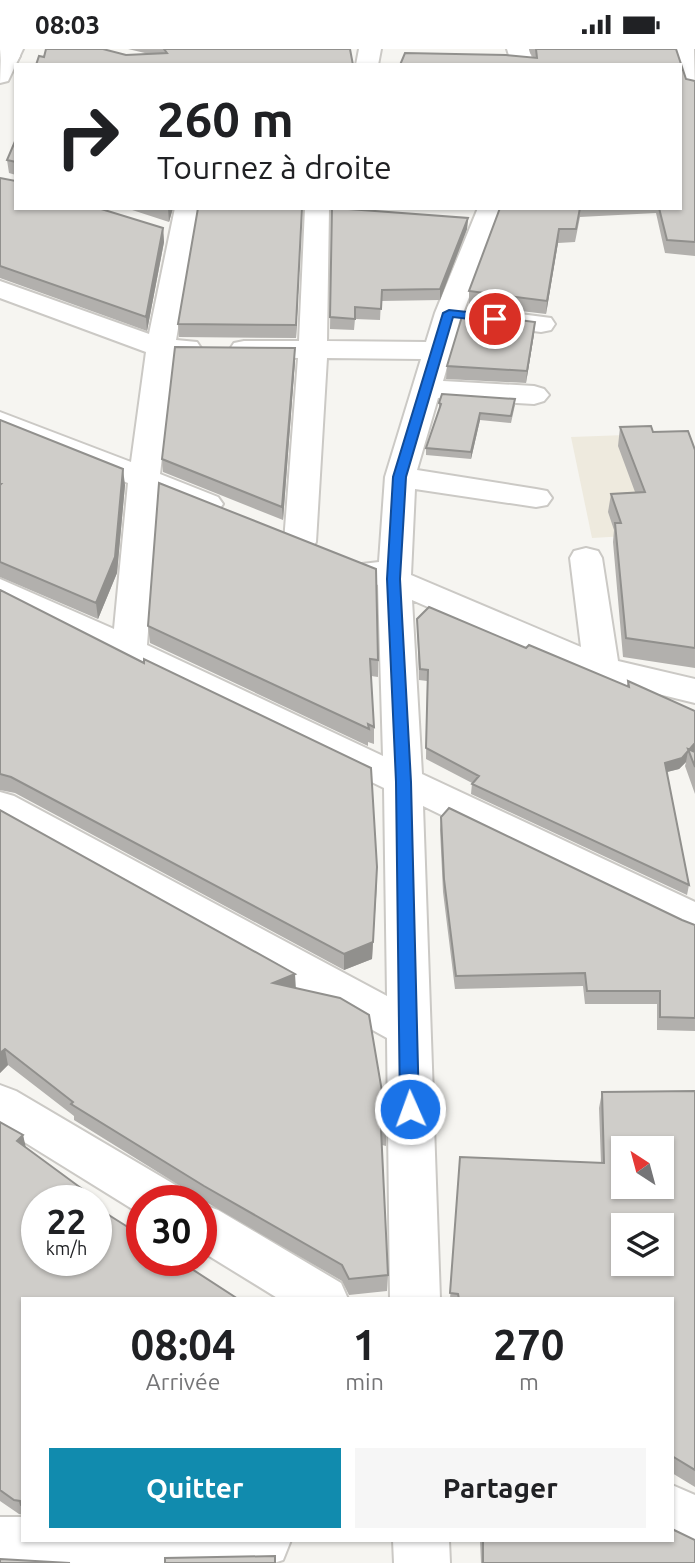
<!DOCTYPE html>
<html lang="fr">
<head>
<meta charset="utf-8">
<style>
  :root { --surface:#fff; --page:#f6f6f6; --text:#202124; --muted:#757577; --accent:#118bae }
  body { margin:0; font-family:Ubuntu,sans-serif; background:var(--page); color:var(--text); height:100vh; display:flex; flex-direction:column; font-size:26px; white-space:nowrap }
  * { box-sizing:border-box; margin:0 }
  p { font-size:23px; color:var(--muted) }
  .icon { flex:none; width:38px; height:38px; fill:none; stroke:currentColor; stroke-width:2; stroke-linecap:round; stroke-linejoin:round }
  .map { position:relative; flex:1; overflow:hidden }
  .panel { position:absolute; left:21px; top:1248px; width:653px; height:245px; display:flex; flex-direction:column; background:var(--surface); border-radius:0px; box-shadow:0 2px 5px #0004 }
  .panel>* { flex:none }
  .hud { position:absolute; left:14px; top:14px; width:668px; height:147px; border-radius:0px; box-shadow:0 2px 5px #0004; background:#fff; color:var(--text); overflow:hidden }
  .needle { width:46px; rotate:324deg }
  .fabs { position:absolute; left:611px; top:1087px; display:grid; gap:14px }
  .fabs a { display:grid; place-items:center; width:63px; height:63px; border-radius:0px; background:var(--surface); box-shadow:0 2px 5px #0004; font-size:35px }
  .speed { position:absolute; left:21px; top:1136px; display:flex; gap:14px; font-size:35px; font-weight:700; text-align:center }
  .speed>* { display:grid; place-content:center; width:91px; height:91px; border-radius:50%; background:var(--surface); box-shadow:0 2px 5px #0004; line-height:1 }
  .speed small { font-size:18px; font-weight:400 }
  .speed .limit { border:10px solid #d22; background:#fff; color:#111 }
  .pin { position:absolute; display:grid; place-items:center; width:60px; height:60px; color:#fff; margin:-30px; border:4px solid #fff; border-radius:50%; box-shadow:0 2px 7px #0007 }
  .me { position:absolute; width:77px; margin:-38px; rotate:358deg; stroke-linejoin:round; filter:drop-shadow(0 0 5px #0008) }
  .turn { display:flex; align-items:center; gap:24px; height:147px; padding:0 28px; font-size:32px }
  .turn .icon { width:91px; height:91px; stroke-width:2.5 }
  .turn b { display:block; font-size:49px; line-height:60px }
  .eta { display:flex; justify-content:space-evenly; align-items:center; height:119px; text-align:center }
  .eta b { font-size:42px; font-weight:700; line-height:49px }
  .action { display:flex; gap:14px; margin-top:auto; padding:14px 28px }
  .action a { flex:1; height:80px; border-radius:0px; background:var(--accent); color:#fff; font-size:28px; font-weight:700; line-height:80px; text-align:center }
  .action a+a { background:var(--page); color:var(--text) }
  .status { display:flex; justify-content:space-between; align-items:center; height:49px; padding:0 35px; background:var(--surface); direction:ltr }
  .status svg { height:19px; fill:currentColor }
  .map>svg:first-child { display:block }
  .built { fill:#eeeade }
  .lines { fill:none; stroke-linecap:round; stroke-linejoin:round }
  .minor-casing { stroke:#cbc9c5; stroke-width:4 }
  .tertiary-casing { stroke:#cbc9c5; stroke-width:4 }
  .minor { fill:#fff; fill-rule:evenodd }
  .tertiary { fill:#fff; fill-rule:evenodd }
  .wall { fill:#b2b0ad }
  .shaded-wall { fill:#91908d }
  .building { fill:#cfcdc9; stroke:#91908d; stroke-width:2; fill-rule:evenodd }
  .route { fill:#1a73e8; stroke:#114b97; stroke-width:2 }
</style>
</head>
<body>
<div class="status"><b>08:03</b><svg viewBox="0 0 49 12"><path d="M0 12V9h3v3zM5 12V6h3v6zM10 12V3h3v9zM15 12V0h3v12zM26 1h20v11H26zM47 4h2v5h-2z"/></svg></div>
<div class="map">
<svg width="695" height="1514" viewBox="0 0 695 1514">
  <rect width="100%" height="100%" fill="#f6f5f1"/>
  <path class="built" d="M680 384 684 398 695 399V483L592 489 571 388Z"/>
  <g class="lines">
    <defs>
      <path id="minor" d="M1 0H23L8 32 0 34Z
        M359 0H381L378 16H356Z
        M507 0H529L534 16H512Z
        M672 0H694L695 43 687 41 681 26V16H677Z
        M175 159H199L176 291 197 293 201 299 197 305 174 307 160 425 218 448 223 455 218 462 207 464 196 462 158 447 147 596 383 707 378 536 362 529 357 522 362 515 379 513 385 428 421 310 327 309 316 493 311 500 300 503 289 500 284 493 298 309 234 306 230 300 234 294 244 292H299L305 159H329L327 292 426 293 435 264 478 159H503L463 264 443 332 534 337 544 340 549 346 544 352 534 355 438 349 417 421 536 440 547 442 552 449 547 456 536 458 415 440 411 526 581 598 570 509 574 502 586 499 598 502 602 509 618 612 695 630V654L589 628 412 551 422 725 695 853V887L680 882 423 757 440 1250H390L387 989 0 774V743L14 747 387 947 384 739 0 553V530L114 580 128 434 0 383V363L131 413 146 303 0 249V232L149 285Z
        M482 260 551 269 555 275 551 281 541 283 472 274 468 268 472 262Z
        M0 1036 16 1042 177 1137 184 1152H142V1166L0 1078Z
        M201 1155 218 1161 341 1234 348 1250H279L201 1202Z
        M672 1436 695 1446V1505L666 1491H672Z
        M0 1468H23V1491H291L283 1511 274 1514H0Z
        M393 1491H449L450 1514H394Z"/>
      <path id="tertiary" d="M0 0H15L20 7 17 12H1Z"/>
    </defs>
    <use href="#minor" class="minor-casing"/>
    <use href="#tertiary" class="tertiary-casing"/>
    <use href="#minor" class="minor"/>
    <use href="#tertiary" class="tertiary"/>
  </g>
  <path class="wall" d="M46 0H103L126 6 149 5 128 0H350L353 16H36L39 7 44 8Z
    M529 0H676L686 30 695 32V207L665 204 656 164 580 168 575 193 558 194 546 265 469 256V242L500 159H681L534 9 530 4Z
    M16 90V126L9 124 7 111Z
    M0 129 16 159 163 179 164 193 147 282 0 229Z
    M126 159H173L169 173Z
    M302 159 296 289 179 288 178 275Z
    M332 159 468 169 467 180 440 251 381 252 380 271 355 270 354 281 330 280Z
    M453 159H476L475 161Z
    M534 285 526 334 446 330 447 317Z
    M295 299V312L283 471 163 423 162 410Z
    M439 354 515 356 511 374 480 371 471 410 426 406V399L439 361Z
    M0 371 125 436 117 524 98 570 0 528Z
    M620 378 653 383 695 401V619L623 608 613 493 614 481 608 463 611 445 635 443 618 397Z
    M0 541 377 835 372 910 344 921 15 744 0 741Z
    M417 570 526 599 627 637 628 632 695 662V745L685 717 686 713 679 720 667 723 689 836 687 846 471 745 472 734 426 710 427 632 419 631Z
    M148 577 378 611V628L371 627 374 678V695L368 693V697L150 594Z
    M0 761 296 939 386 1081V1097L382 1096 388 1226 387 1242 349 1246 342 1232 206 1153 74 1071V1067L8 1016 0 1024Z
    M441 768 682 871 695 876V982L657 981V955H585L583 937 455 940 443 843 440 781Z
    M695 1042V1438L672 1424V1250H450L460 1108 601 1114 599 1059 602 1043Z
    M0 1073 23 1086 25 1098 23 1250V1466L19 1465 0 1452Z
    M672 1480 695 1514H481L480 1491H672Z"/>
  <path class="shaded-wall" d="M168 159H173L169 173Z
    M302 159 296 289V276Z
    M468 169 467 180 440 251V240Z
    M163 179 164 193 147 282 146 268Z
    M559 180 558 194 546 265 547 252Z
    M535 273 534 285 526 334 527 322Z
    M295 299V312L283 471 282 458Z
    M480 364V371L471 410V403Z
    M123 420 125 436 117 524 98 570 96 554Z
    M695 694V702L691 707 689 701Z
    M688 702 686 713 679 720 663 724 665 714Z
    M377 818 372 910 344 921V905Z
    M295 925 296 941 273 934Z
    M5 1000 8 1016 0 1024V1004Z
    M23 1086 27 1103 17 1092Z
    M100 1153 103 1169 96 1162V1157Z"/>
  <path class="building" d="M46 0H103L126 6 167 4 164 0H350L353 16H36L39 7 44 8Z
    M536 0H676L686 30 695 32V193L667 191 659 159H681V16H400L405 4 506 6 537 9Z
    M16 90V113L7 111Z
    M0 129 16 132V159H98L163 179 146 268 0 217Z
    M198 159H302L296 276 178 275Z
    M332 159H335L468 169 440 240 382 241 381 260 355 258V270L330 268Z
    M500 159H580L576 180H559L547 252 469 242Z
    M463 264 535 273 527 322 447 317Z
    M175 298 295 299 282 458 162 410Z
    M442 345 515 350 511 367 480 364 471 403 426 399 441 355 439 354Z
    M0 371 123 420 115 508 96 554 0 513V436L1 435H0Z
    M651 377 653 383 688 382 695 401V599L626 589 615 474H621L611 445 645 443 620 378Z
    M159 434 376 520 378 611 370 610 374 678 368 675 369 680 148 577Z
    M0 541 144 614V610L371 719 377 818 373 893 344 905 11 728 0 725Z
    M429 558 526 599 529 596 629 638 628 632 695 662V694L682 709 665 714 689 836 472 735 479 727 426 699 428 621 420 620 417 570Z
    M688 700 695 703V718Z
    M449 759 682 871 695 876V969L660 968V942H587L585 924 456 927 444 830 441 768Z
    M0 761 295 925 273 934 340 949 369 966 386 1066V1081L381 1080 388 1226 349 1230 342 1216 204 1137 71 1055 73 1053 5 1000 0 1004Z
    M695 1042V1421L672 1407V1250H459L458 1245 450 1244 460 1108 604 1114 602 1043ZM623 1099H662V1138H623ZM623 1176H662V1214H623Z
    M0 1073 23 1086 17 1092 100 1153 96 1157V1152H37V1211H96V1158L142 1187V1211H178L238 1250H23V1457L21 1456 20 1452 14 1451 0 1441Z
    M672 1480 695 1491V1514H483V1491H672Z
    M275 1507V1514H165V1509Z
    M0 1510 70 1514H0Z"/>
  <path class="route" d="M449 261 495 266 500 270 495 273 453 268 406 428 400 530 411 733 419 1060 416 1066 410 1068 403 1066 400 1060 396 733 387 530 393 428 443 264Z"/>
</svg>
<div class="fabs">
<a><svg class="needle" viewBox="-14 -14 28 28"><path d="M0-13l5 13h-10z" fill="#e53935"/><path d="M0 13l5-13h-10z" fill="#757577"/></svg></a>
<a><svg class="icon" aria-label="layers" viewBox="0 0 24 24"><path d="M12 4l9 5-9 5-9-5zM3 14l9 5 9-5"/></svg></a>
</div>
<div class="speed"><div>22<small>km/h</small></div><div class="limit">30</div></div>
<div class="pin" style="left:495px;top:270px;background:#d93025"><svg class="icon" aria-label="arrive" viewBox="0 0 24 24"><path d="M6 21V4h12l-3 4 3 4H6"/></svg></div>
<svg class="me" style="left:410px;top:1060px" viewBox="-20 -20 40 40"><circle r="17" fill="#1a73e8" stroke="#fff" stroke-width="3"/><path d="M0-11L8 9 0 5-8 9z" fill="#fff"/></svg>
<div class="hud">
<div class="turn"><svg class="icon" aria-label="right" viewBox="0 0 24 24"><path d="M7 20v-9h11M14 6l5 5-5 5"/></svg><div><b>260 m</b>Tournez à droite</div></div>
</div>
<section class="panel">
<div class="eta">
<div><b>08:04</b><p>Arrivée</p></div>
<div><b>1</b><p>min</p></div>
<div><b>270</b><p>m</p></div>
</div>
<div class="action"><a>Quitter</a><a>Partager</a></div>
</section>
</div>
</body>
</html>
